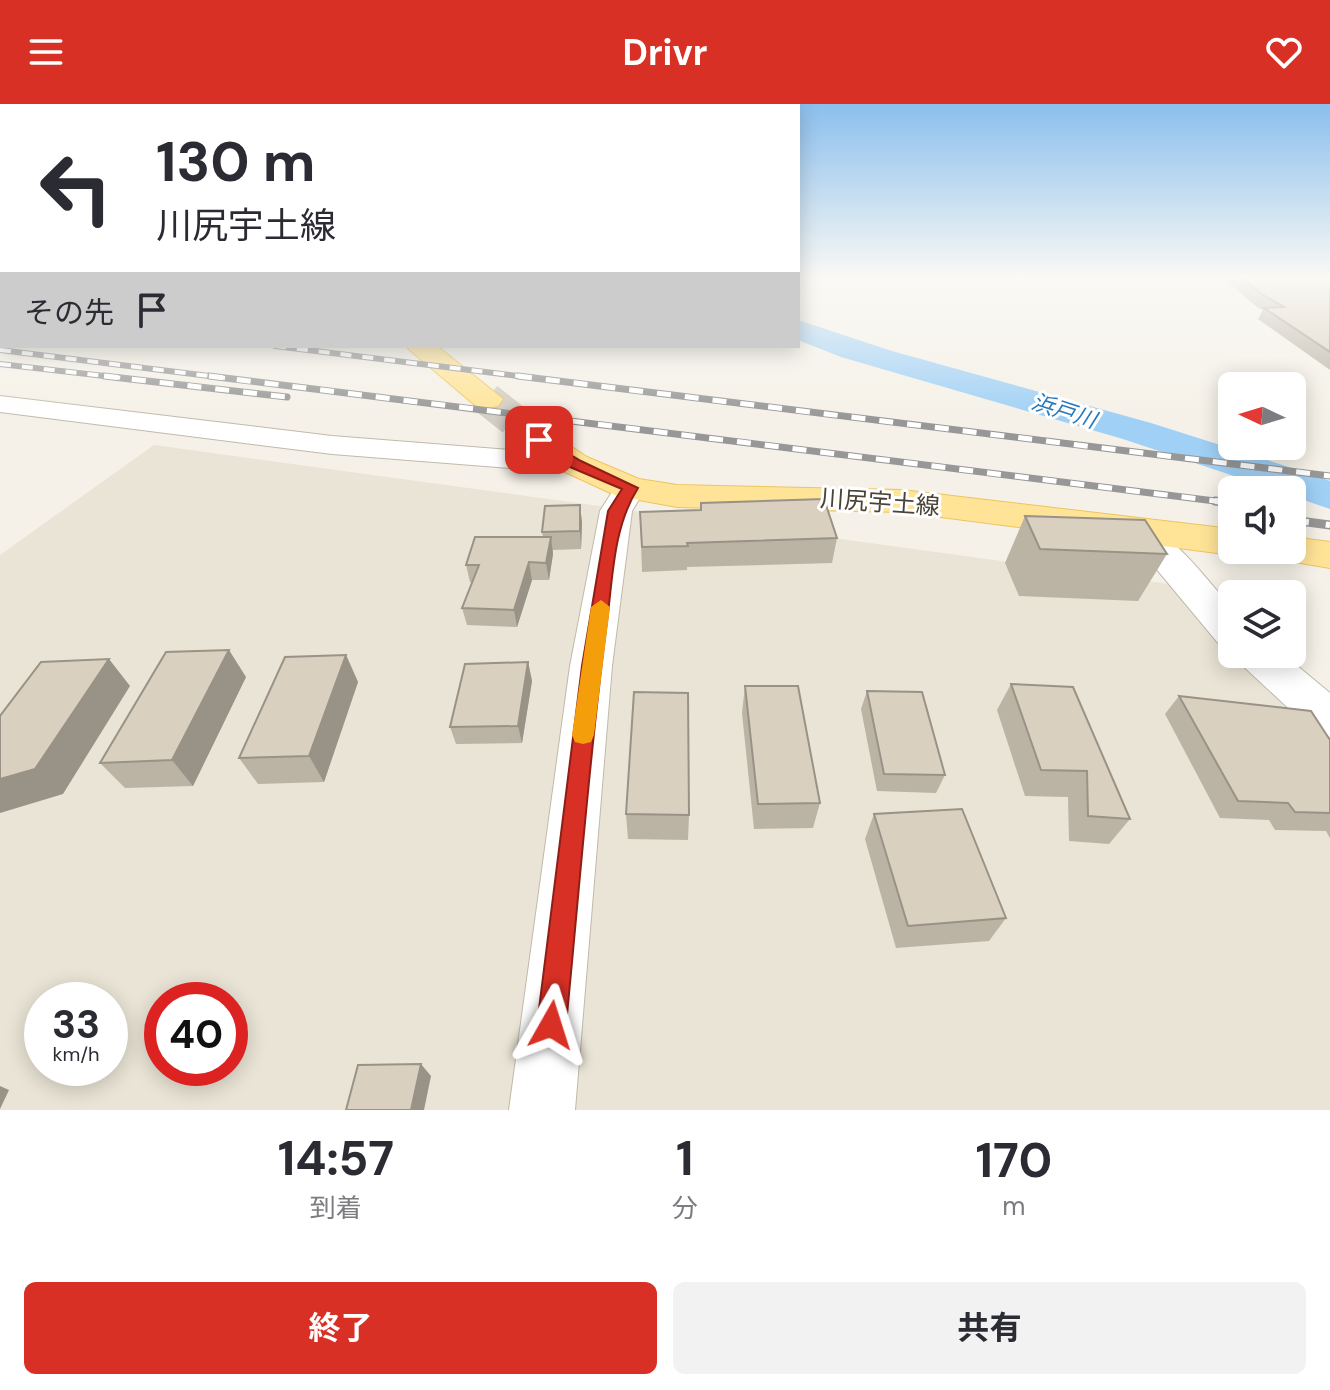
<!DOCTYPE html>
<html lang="ja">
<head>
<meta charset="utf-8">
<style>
  :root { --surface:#fff; --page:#f2f2f3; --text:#2b2b33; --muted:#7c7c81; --accent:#d93025 }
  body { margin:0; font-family:"DM Sans","Noto Sans JP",sans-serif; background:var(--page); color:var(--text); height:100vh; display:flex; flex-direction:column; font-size:30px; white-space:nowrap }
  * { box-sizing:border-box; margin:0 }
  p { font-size:26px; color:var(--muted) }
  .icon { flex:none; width:44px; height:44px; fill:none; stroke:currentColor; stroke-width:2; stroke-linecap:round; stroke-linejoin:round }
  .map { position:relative; height:1006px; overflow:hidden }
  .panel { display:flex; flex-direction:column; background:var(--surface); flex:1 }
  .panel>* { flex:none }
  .top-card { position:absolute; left:0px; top:0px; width:800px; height:244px; box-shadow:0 4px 20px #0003; background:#fff; color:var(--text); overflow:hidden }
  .needle { width:52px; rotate:274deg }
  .buttons { position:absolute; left:1218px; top:268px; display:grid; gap:16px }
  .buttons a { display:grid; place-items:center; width:88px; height:88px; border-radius:12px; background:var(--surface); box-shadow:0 4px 20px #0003; font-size:40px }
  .speed { position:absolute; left:24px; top:878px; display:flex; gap:16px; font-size:40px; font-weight:700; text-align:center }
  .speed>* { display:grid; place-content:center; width:104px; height:104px; border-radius:50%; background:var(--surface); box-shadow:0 4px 20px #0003; line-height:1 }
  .speed small { font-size:20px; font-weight:400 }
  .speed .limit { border:12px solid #d22; background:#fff; color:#111 }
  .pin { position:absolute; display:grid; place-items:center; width:68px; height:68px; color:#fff; margin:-34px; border-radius:16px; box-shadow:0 4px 12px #0006 }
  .me { position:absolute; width:88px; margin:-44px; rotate:6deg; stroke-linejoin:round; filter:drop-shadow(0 0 6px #0008) }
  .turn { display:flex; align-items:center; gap:28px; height:168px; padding:0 24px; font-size:36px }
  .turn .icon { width:104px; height:104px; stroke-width:2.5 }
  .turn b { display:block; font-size:56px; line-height:68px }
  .then { display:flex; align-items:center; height:76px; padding:0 24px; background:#0003; gap:16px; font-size:30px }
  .eta { display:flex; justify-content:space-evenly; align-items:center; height:136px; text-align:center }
  .eta b { font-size:48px; font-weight:700; line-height:56px }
  .action { display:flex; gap:16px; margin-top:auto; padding:16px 24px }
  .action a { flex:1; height:92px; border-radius:12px; background:var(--accent); color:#fff; font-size:32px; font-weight:700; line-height:92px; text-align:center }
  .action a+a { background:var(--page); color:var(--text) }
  header { display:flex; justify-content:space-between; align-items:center; height:104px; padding:0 24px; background:var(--accent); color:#fff; font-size:36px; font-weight:700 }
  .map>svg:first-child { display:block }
  .residential { fill:#e9e4d5; fill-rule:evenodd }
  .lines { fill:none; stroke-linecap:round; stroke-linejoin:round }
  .river { fill:#a0d0f5; fill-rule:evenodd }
  .major-tunnel { stroke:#d3cec4; stroke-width:33; stroke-dasharray:33 17; stroke-linecap:butt }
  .minor-casing { stroke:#c1baa9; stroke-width:2 }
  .major-casing { stroke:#ecc55f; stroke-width:2 }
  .minor { fill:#fff; fill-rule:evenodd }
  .major { fill:#ffe497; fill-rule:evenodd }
  .rail-far2-casing { stroke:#979797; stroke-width:6 }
  .rail-far1-casing { stroke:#979797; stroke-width:7 }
  .rail-casing { stroke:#979797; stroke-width:9 }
  .rail-far2 { stroke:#fff; stroke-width:4; stroke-dasharray:11; stroke-linecap:butt }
  .rail-far1 { stroke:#fff; stroke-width:5; stroke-dasharray:14; stroke-linecap:butt }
  .rail { stroke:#fff; stroke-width:6; stroke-dasharray:17; stroke-linecap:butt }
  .wall { fill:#bbb3a4 }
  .shaded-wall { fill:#999286 }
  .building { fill:#dad0bf; stroke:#999286; stroke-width:2 }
  .route { fill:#d93025; stroke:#8d1f18; stroke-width:2 }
  .slow { fill:#f59e0b }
  .labels { text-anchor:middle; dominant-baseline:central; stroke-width:6; stroke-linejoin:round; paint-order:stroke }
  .far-water-label { font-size:22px; font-style:italic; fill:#2779bd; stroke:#fff }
  .street-label { font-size:24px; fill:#494236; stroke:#fff }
</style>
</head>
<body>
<header><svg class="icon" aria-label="menu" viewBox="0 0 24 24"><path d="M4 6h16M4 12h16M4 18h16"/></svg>Drivr<svg class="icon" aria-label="heart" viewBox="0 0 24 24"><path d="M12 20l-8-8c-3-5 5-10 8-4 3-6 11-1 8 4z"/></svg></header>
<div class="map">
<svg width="1330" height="1006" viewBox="0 0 1330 1006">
  <rect width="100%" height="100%" fill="#f5f1e8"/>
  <path class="residential" d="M154 341 1191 483 1232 536V550H1243L1330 662V1006H0V451ZM42 896H110V964H42ZM162 896H230V964H162Z"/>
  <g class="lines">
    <path class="river" d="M798 216 892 247 1151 319 1308 369 1330 377V405L1292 392V386H1276L1123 335 841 253 798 236Z"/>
    <path class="major-tunnel" d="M487 295 539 336"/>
    <defs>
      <path id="minor" d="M0 179H2V191H0Z
        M0 292 332 332 575 351 586 354 590 360 586 366 575 369 332 350 0 308Z
        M630 375 641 377 646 384 632 407 612 562 575 1006H509L570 562 600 407 619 377Z
        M1130 415C1173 426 1203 472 1232 504V543L1218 539 1144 450 1118 432 1113 425 1118 418Z
        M1236 550H1283L1330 589V633L1314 628 1242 561Z"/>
      <path id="major" d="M405 242H437L503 295 498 302 487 304 476 302Z
        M539 326 551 329 587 353 639 375 677 381 902 386 1232 425V446H1247L1232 451 902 408 677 403 617 392 563 367 527 343 522 336 527 329Z
        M1292 433 1330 438V464L1277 455 1271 446H1292Z"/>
    </defs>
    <use href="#minor" class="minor-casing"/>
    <use href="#major" class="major-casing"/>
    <use href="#minor" class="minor"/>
    <use href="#major" class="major"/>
    <defs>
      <path id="rail-far2" d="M275 242 535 274
        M0 246 225 274
        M0 260 122 274"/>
      <path id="rail-far1" d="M104 272 287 293
        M209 272 1231 399
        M518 272 1330 372"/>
      <path id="rail" d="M1215 397 1232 399
        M1292 416 1330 421"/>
    </defs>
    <use href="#rail-far2" class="rail-far2-casing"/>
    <use href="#rail-far1" class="rail-far1-casing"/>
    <use href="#rail" class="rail-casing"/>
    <use href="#rail-far2" class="rail-far2"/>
    <use href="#rail-far1" class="rail-far1"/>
    <use href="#rail" class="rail"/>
  </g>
  <path class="wall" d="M1223 174H1330V266L1258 215 1263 206 1257 203Z
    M701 399 837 434 832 459 687 463V466L642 468 640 408 700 406Z
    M580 401 582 419 581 445 553 446V450L549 476H532L517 523 467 521 462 504 472 478H470L466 461 543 433 542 428Z
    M1025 412 1167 450 1138 497 1019 492 1005 459Z
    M346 551 358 578 324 678 258 680 239 654Z
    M528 558 532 577 522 639 456 640 450 623Z
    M246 573 193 682 125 684 100 659Z
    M1011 580 1130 715 1109 740 1069 737 1068 693 1025 692 997 606Z
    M745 582 820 699 813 724 754 725 742 609Z
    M867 587 945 671 936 689 877 687 861 605Z
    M1179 592 1330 636V734L1326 727 1275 726 1269 716 1220 714 1165 610Z
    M626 710 689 711 688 736 628 735Z
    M874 710 1006 814 989 837 896 844 865 735Z"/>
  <path class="shaded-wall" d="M580 401 582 419 581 445 580 427Z
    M551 433 553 450 549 476 546 459Z
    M529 458 532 476 517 523 514 506Z
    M229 546 246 573 193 682 172 656Z
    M346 551 358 578 324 678 309 652Z
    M109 555 130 582 63 690 0 709V675Z
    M528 558 532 577 522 639 518 622Z
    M421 960 431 972 424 1006H411Z
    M0 982 9 986 0 1005Z"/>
  <path class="building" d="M1242 174H1330V248L1264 204 1284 203 1263 191Z
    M824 395 837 434 687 439 688 442 642 443 640 408 701 406V399Z
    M580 401V427L542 428 545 402Z
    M1025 412 1145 416 1167 450 1040 445Z
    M475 433H551L546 459 529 458 514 506 462 504 479 461H466Z
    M229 546 172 656 100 659 166 548Z
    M346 551 309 652 239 654 285 553Z
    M109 555 35 665 0 675V612L41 558Z
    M528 558 518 622 450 623 465 560Z
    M1011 580 1073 583 1130 715 1088 712 1087 667 1041 666Z
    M745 582H798L820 699 758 700Z
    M867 587 922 588 945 671 884 670Z
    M634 588 688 589 689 711 626 710Z
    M1179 592 1311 607 1330 636V709L1295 708 1288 699 1238 697Z
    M962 705 1006 814 908 822 874 710Z
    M421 960 411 1006H346L358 961Z"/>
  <linearGradient id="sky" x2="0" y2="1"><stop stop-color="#8bbfed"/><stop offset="0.55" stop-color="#faf9f5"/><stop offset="1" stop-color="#faf9f5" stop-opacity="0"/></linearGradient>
  <rect width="1330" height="315" fill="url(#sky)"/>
  <path class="route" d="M539 332 581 357 638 384C612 425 613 477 606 525 589 656 579 789 566 921L561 931 551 935 541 931 537 921 582 562 608 407 622 385 570 363 534 339 532 336Z"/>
  <path class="slow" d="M601 496 610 503 594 631 591 638 583 640 575 638 572 631 591 503Z"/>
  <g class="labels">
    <g class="far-water-label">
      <text transform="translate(1064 307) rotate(18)">浜戸川</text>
    </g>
    <g class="street-label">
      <text transform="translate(880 398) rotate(4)">川尻宇土線</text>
    </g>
  </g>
</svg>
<div class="buttons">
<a><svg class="needle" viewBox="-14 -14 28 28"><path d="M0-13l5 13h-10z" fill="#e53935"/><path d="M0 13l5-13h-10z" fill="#7c7c81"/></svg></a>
<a><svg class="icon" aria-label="sound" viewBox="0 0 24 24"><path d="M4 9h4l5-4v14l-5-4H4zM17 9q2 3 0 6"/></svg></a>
<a><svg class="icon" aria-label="layers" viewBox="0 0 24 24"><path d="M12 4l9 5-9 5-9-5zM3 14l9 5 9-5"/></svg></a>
</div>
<div class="speed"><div>33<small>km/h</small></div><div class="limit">40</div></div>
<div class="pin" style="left:539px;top:336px;background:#d93025"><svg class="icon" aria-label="arrive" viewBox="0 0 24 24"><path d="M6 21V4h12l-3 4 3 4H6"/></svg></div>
<svg class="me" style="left:551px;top:921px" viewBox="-20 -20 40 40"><path d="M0-17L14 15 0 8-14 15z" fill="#d93025" stroke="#fff" stroke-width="4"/></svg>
<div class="top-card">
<div class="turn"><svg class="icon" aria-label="left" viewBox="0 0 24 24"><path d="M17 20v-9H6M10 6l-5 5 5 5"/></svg><div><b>130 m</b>川尻宇土線</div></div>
<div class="then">その先<svg class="icon" aria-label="arrive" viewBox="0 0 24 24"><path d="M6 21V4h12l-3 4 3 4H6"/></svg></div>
</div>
</div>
<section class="panel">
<div class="eta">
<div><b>14:57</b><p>到着</p></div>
<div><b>1</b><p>分</p></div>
<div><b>170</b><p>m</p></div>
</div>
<div class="action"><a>終了</a><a>共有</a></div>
</section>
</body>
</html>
